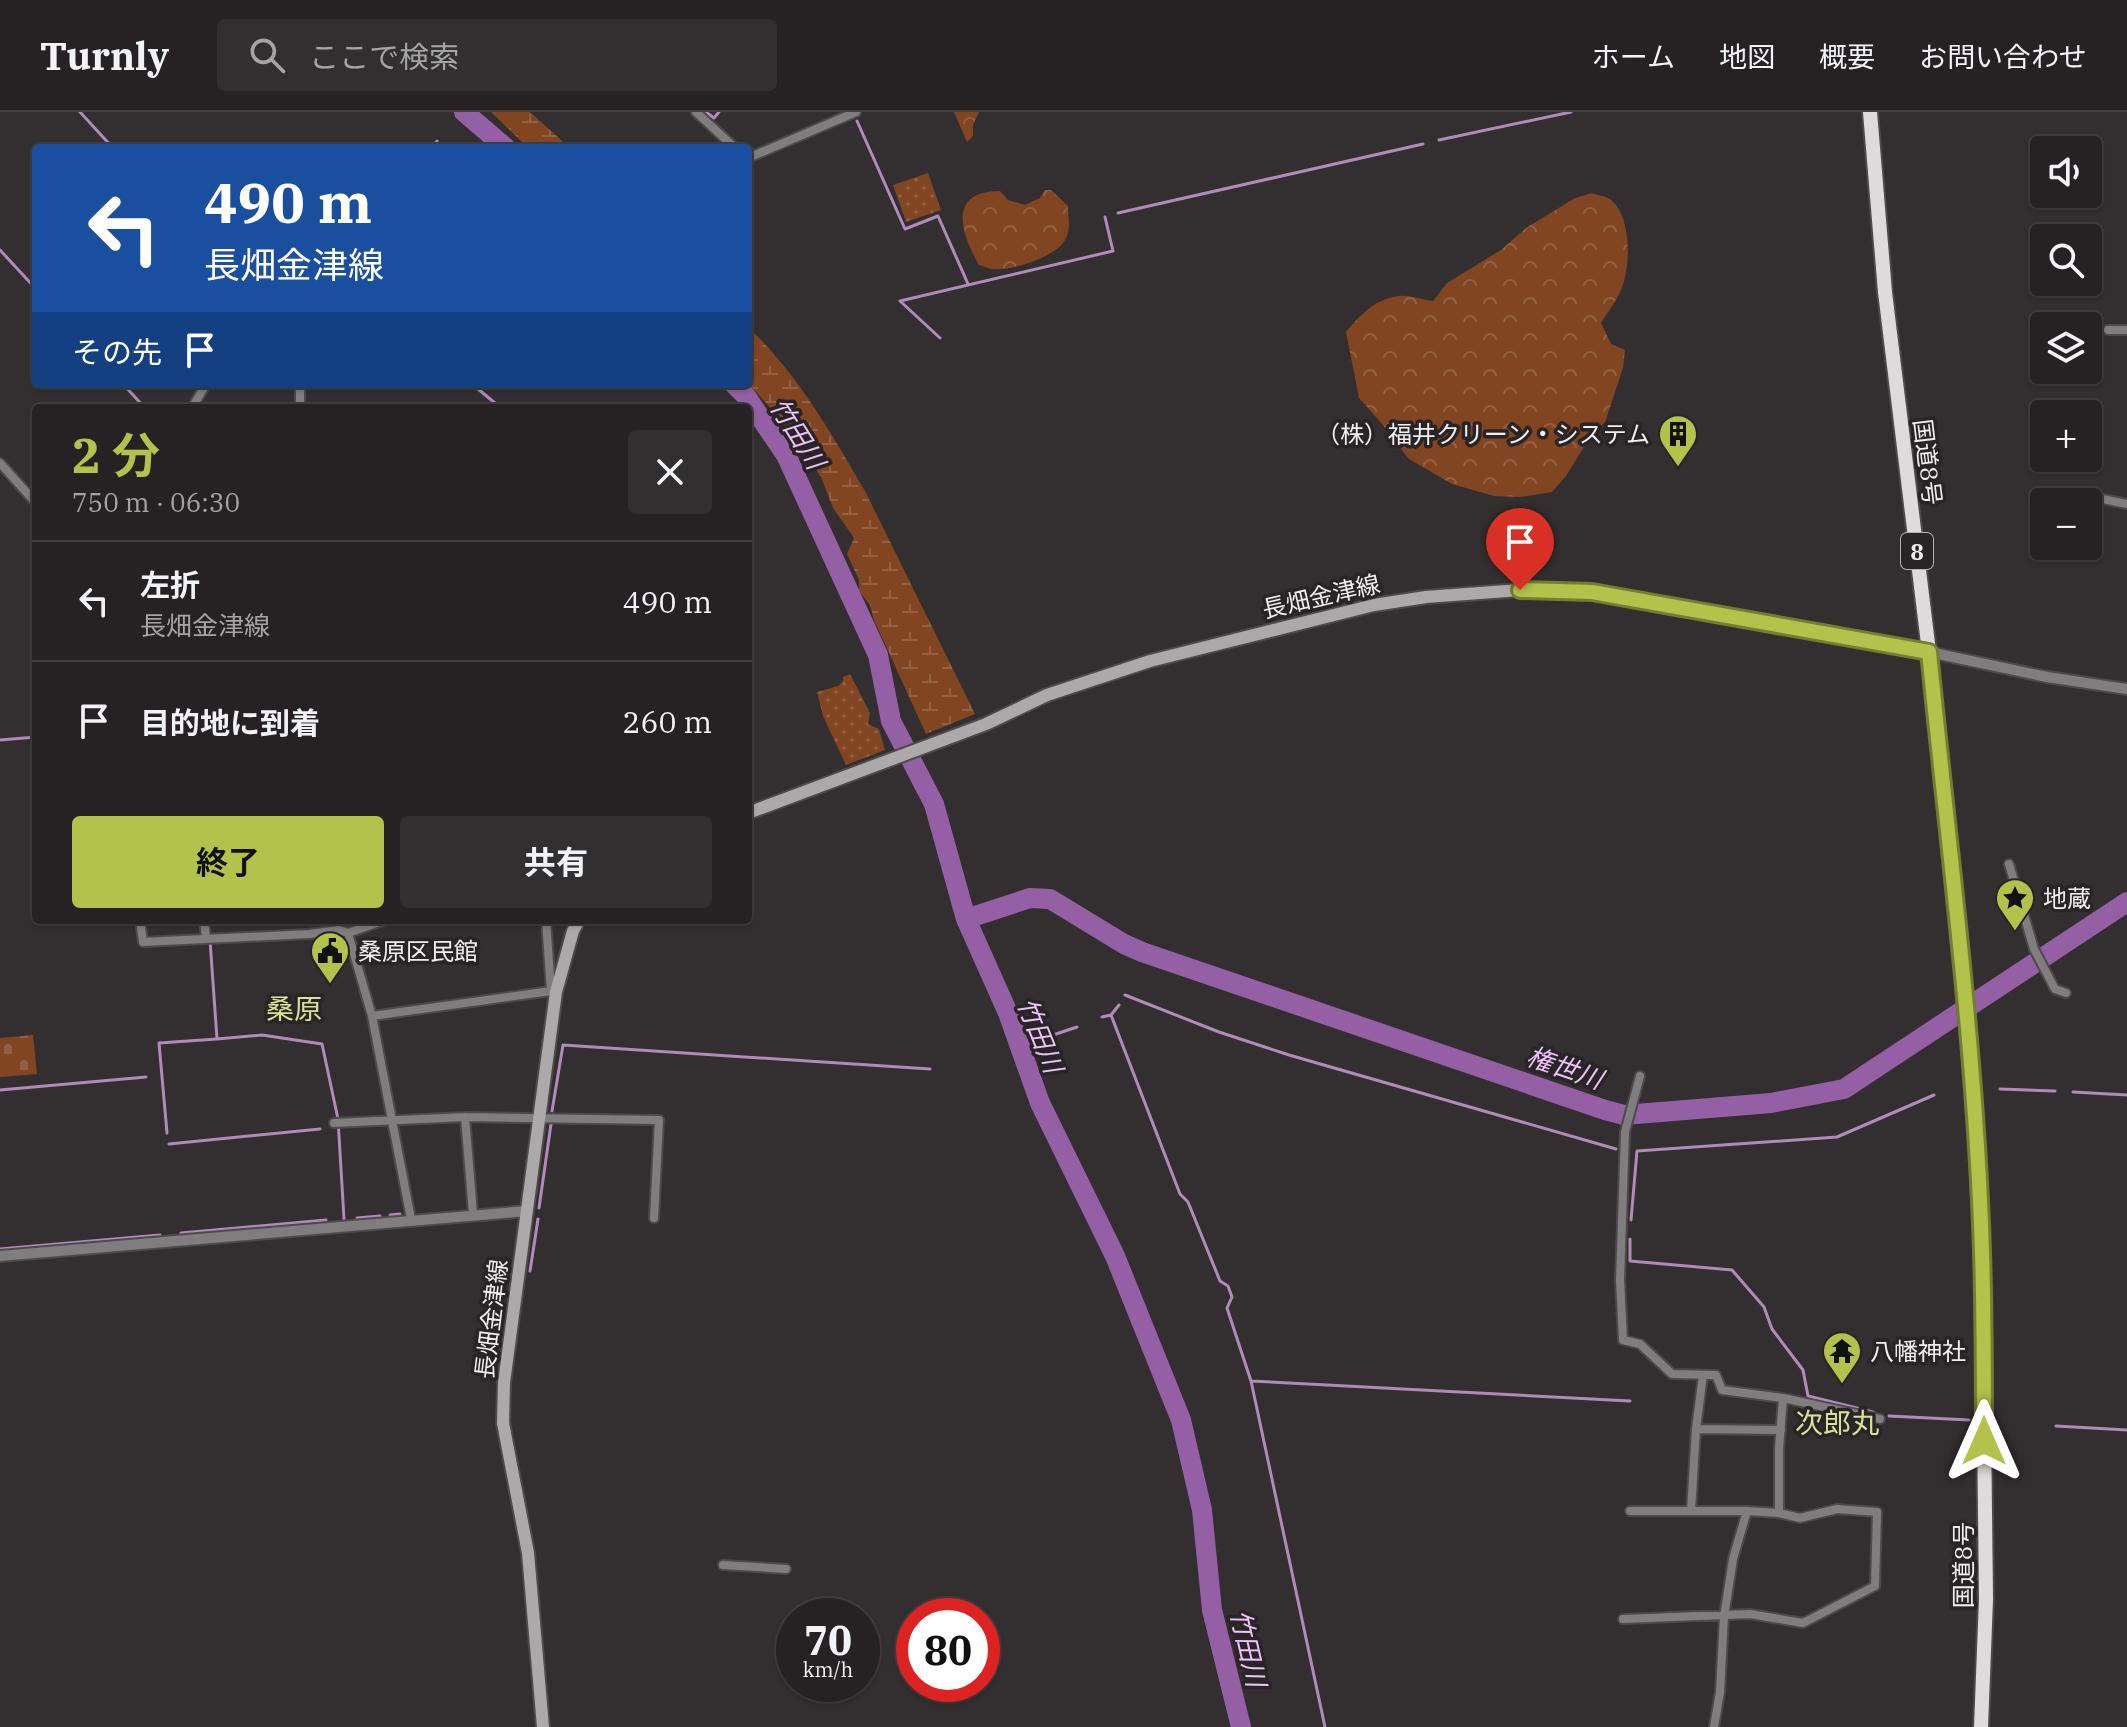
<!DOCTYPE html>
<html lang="ja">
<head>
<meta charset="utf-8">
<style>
  :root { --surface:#262223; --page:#322f30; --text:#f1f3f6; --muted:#a4a4a6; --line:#423f41; --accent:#b3c24b }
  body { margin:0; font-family:"IBM Plex Serif","Noto Sans JP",serif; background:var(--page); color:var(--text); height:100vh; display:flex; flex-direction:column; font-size:30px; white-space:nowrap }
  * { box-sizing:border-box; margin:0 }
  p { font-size:26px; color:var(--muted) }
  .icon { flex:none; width:44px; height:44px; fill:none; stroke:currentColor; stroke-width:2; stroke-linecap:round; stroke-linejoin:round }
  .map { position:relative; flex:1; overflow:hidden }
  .drawer { position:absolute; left:32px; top:292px; width:720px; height:520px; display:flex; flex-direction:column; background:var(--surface); border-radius:8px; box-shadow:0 2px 6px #0004,0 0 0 2px var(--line) }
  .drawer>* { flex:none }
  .banner { position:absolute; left:32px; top:32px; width:720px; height:244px; border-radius:8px; box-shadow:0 2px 6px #0004,0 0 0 2px var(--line); background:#1a4fa0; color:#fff; overflow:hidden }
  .buttons { position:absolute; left:2030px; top:24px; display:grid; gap:16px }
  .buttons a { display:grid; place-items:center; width:72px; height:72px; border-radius:8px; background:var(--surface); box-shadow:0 2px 6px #0004,0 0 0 2px var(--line); font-size:40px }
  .speed { position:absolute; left:776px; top:1486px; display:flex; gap:16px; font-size:40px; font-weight:700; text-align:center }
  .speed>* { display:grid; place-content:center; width:104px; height:104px; border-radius:50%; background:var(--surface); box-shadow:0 2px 6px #0004,0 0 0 2px var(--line); line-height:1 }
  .speed small { font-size:20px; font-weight:400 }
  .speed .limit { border:12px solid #d22; background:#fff; color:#111 }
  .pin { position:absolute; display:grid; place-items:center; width:68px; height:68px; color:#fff; margin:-82px -34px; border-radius:50% 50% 50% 0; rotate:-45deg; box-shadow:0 0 8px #0007 }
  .pin .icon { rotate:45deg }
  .me { position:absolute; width:88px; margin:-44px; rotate:0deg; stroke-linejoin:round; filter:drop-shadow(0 0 6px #0008) }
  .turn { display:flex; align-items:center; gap:28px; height:168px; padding:0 40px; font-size:36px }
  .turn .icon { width:104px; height:104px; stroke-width:2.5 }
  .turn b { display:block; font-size:56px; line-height:68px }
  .then { display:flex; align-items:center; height:76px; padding:0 40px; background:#0003; gap:16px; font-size:30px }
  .round { display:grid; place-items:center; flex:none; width:84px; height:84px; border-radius:8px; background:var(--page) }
  .summary { display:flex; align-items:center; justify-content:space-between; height:136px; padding:0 40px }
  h1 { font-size:48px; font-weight:700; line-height:60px; color:var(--accent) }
  .cta { display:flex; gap:16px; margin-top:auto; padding:16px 40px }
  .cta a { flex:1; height:92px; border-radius:8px; background:var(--accent); color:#111; font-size:32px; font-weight:700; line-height:92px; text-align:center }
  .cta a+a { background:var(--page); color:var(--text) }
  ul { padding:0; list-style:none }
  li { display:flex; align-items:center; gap:24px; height:120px; padding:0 40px; border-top:2px solid var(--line) }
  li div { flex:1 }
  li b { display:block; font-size:30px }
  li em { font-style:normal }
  header { display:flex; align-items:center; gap:48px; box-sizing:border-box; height:112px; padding:0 40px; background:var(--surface); border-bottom:2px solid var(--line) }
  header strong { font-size:38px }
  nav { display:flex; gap:44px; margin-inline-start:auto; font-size:28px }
  .search { width:560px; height:72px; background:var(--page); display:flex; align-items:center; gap:20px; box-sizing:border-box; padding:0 28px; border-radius:8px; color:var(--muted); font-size:30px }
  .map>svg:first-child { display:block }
  .grass { fill:url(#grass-dots) }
  .forest { fill:url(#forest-crowns) }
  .wetland { fill:url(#wetland-marsh) }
  .cemetery { fill:url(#cemetery-stones) }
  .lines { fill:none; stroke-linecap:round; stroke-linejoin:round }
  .stream { stroke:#b18abb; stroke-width:3 }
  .river { stroke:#955fa5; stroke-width:20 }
  .minor-casing { stroke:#4e494a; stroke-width:12 }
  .tertiary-casing { stroke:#4e494a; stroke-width:14 }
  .secondary-casing { stroke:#4e494a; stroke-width:16 }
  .trunk-casing { stroke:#4e494a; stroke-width:18 }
  .minor { stroke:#7f7d7e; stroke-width:8 }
  .tertiary { stroke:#7f7d7e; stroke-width:10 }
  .secondary { stroke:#aca9ab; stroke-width:12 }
  .trunk { stroke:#dfdadc; stroke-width:14 }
  .route-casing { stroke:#747e31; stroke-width:20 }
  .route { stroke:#b3c24b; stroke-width:14 }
  .labels { text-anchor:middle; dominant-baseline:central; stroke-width:7; stroke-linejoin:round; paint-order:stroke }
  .shield { fill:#292425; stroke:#b5b1b2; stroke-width:2 }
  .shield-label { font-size:22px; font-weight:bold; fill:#f1eeef }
  .poi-label { font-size:24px; fill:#f1eeef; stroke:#292425; text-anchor:start }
  .street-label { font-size:24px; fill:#f1eeef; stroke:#292425 }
  .water-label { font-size:26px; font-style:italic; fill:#edc2fa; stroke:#292425 }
  .quarter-label { font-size:28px; fill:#d6e295; stroke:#292425 }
</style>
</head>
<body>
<header>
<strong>Turnly</strong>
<div class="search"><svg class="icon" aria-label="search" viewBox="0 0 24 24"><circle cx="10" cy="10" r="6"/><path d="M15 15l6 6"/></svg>ここで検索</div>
<nav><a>ホーム</a><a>地図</a><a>概要</a><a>お問い合わせ</a></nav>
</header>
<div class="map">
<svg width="2127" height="1615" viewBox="0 0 2127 1615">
  <defs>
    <pattern id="grass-dots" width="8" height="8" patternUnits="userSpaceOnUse" patternTransform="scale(2)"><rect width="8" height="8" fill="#824522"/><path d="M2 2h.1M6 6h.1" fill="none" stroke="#946042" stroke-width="1.8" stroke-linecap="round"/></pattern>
    <pattern id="forest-crowns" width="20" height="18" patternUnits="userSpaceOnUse" patternTransform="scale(2)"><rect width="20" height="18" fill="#824522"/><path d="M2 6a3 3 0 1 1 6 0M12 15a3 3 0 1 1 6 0" fill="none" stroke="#946042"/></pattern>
    <pattern id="wetland-marsh" width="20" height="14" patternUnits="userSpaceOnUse" patternTransform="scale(2)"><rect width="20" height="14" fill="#824522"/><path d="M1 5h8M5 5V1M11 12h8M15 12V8" fill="none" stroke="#946042"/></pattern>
    <pattern id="cemetery-stones" width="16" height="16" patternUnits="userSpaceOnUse" patternTransform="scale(2)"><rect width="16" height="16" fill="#824522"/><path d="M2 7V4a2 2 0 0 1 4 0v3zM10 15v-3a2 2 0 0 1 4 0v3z" fill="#946042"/></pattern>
  </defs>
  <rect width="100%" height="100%" fill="#332e2f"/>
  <path class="grass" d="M928 61 941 98 906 110 893 73Z
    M850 562 870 601 868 612 879 617 885 638 846 653 823 604 817 580 838 574 843 569V565Z"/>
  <path class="forest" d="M954 0H979L973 13V24L967 30Z
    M1045 78H1051L1068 94C1068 104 1071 117 1066 126 1059 144 1010 160 991 157 987 156 983 154 979 153 960 120 948 79 1000 79L1008 88 1025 93 1040 86Z
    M1592 81C1597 83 1605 84 1610 87 1632 104 1631 155 1621 178 1616 190 1607 201 1601 211L1611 232 1625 238 1623 256 1605 310 1590 325 1566 364 1552 380 1520 385 1494 384 1452 372 1409 347 1383 313 1359 286 1346 220C1360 203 1376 186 1400 184 1410 183 1423 188 1433 189L1447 171 1501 138 1526 116 1575 86Z"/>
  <path class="wetland" d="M491 0H530L570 36H528Z
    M748 215C797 261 832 322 865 379L975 602 926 622 874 508 870 493 859 479V468L847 442 854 426 833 396 821 365 775 301 748 271Z"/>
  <path class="cemetery" d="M33 923 37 962 0 965V926Z"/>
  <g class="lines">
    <path class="stream" d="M80 0 113 36
      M706 0 714 6 719 0
      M857 9 905 117 938 104 968 172
      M1439 28 1571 0
      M432 36 437 29
      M1118 101 1423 32
      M0 138 36 177
      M940 226 900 189 1113 139 1105 105
      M123 272 145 296
      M472 272 501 296
      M0 628 36 625
      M210 828 217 927 262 923 322 932 338 1007 344 1107
      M1125 883 1219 920 1289 943 1616 1037
      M1119 893 1111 903 1180 1082 1188 1090 1220 1169 1228 1174 1232 1185 1227 1196 1251 1269 1630 1289
      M1102 905 1111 903
      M1020 934 1077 915
      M2000 977 2055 979
      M0 978 146 965
      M2073 980 2127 983
      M552 999 563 933 930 957
      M167 1021 159 931 217 927
      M169 1032 320 1017
      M539 1096 551 1012
      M390 1103 400 1102
      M357 1106 380 1104
      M1631 1108 1637 1039 1837 1025 1934 983
      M181 1121 326 1108
      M1630 1127V1149L1732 1158 1764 1195 1772 1217 1803 1258 1808 1284 1873 1300
      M0 1137 160 1123
      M530 1159 538 1107
      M1251 1269 1325 1615
      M1889 1304 1969 1308
      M2056 1314 2127 1318"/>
    <path class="river" d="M464 0 506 36
      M734 272 745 283 786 343 878 543 891 609 934 692 966 807 1008 901 1040 991 1115 1144 1181 1308 1202 1398 1212 1498 1241 1615
      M966 807 1030 786 1050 787 1124 832 1142 840 1605 998 1624 1003 1771 991 1844 977 2127 790"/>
    <defs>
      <path id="minor" d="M696 0 735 36
        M748 46 856 0
        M2108 218H2127
        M192 296 206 272
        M300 296V272
        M0 351 36 391
        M2079 382 2127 392
        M2009 752 2034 837 2055 877 2066 881
        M140 808 143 830 309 822 339 818 348 821 385 808
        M204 808 206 826
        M546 808 551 879 555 880
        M348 821 372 904 411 1107
        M372 904 551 879
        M1640 964 1625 1020 1620 1168 1623 1228 1640 1232 1672 1262 1716 1263 1722 1278 1783 1286 1779 1337V1401
        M465 1005 473 1101
        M334 1011 465 1005 659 1008 654 1106
        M1783 1286 1880 1307
        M1696 1317 1781 1318
        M1630 1399H1691L1696 1317 1703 1263
        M1691 1399H1747
        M723 1453 786 1457
        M1623 1507 1750 1502 1803 1511 1875 1474 1877 1400 1837 1397 1800 1406 1779 1401 1747 1399 1733 1447 1724 1505 1720 1580 1714 1615"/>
      <path id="tertiary" d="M1929 540 2047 565 2127 577
        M0 1144 527 1099"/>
      <path id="secondary" d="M748 701 986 612 1047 583 1150 549 1374 493 1426 485 1520 478 1592 480 1929 540
        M543 1615 528 1441 503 1311 504 1271 556 880 573 819 579 808"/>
      <path id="trunk" d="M1870 0 1885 180 1929 540 1969 935 1976 1032 1982 1139 1986 1487 1981 1615"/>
    </defs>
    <use href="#minor" class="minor-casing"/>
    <use href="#tertiary" class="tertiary-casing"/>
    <use href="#secondary" class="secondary-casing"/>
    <use href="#trunk" class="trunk-casing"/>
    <use href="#minor" class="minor"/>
    <use href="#tertiary" class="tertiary"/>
    <use href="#secondary" class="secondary"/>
    <use href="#trunk" class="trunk"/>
  </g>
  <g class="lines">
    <defs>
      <path id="route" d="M1520 478 1592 480 1929 540C1949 740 1976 940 1982 1140 1984 1203 1984 1266 1984 1329"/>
    </defs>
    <use href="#route" class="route-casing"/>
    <use href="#route" class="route"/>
  </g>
  <defs>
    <symbol id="building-pin" viewBox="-11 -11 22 30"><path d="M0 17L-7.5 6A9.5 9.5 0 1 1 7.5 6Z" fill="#b3c24b" stroke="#292425"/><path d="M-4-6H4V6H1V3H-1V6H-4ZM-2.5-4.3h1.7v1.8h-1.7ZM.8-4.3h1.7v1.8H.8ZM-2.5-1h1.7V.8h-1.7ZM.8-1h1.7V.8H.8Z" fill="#111"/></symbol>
    <symbol id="sight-pin" viewBox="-11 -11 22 30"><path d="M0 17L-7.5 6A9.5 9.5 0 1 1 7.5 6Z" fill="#b3c24b" stroke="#292425"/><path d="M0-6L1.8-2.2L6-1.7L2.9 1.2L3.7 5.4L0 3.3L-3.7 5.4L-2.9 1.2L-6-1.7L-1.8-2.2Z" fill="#111"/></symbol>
    <symbol id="civic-pin" viewBox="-11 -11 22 30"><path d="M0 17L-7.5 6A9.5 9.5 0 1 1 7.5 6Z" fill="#b3c24b" stroke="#292425"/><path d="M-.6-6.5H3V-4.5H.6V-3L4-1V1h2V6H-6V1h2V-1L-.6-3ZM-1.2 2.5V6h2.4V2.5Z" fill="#111"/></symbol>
    <symbol id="temple-pin" viewBox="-11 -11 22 30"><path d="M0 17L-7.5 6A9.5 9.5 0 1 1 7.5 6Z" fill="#b3c24b" stroke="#292425"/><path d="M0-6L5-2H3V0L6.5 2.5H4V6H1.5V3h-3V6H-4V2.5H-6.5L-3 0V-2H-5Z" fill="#111"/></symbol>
  </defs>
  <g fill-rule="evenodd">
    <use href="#building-pin" x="1656" y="300" width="44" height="60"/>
    <use href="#sight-pin" x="1993" y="764" width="44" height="60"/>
    <use href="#civic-pin" x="308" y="817" width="44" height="60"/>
    <use href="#temple-pin" x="1820" y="1217" width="44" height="60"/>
  </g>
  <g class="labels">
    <rect class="shield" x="1901" y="421" width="32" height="36" rx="6"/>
    <g class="shield-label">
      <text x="1917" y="439">8</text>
    </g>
    <g class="poi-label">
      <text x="1650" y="322" text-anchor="end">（株）福井クリーン・システム</text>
      <text x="2043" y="786">地蔵</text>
      <text x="358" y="839">桑原区民館</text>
      <text x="1870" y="1239">八幡神社</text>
    </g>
    <g class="street-label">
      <text transform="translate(1928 350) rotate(83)">国道8号</text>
      <text transform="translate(1321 484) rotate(-13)">長畑金津線</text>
      <text transform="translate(491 1207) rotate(-83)">長畑金津線</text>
      <text transform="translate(1963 1453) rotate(-90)">国道8号</text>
    </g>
    <g class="water-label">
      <text transform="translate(798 321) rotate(58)">竹田川</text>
      <text transform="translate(1041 923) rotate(68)">竹田川</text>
      <text transform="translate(1565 955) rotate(19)">権世川</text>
      <text transform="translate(1249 1536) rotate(77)">竹田川</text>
    </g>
    <g class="quarter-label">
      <text x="294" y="896">桑原</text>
      <text x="1837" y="1310">次郎丸</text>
    </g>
  </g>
</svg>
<div class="buttons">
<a><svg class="icon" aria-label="sound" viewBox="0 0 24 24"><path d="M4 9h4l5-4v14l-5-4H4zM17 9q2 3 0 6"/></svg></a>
<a><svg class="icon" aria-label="search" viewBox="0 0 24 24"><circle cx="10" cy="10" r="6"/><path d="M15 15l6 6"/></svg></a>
<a><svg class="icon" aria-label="layers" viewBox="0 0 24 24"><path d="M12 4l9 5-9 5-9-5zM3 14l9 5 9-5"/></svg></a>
<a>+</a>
<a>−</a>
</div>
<div class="speed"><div>70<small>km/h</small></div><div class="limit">80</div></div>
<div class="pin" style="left:1520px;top:478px;background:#d93025"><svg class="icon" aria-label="arrive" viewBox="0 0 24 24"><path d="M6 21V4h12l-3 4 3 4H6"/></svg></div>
<svg class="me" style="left:1984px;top:1329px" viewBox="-20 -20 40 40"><path d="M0-17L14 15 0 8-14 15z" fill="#b3c24b" stroke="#fff" stroke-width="4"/></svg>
<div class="banner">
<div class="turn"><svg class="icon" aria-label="left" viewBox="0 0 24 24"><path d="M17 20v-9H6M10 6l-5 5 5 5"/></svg><div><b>490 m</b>長畑金津線</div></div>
<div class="then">その先<svg class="icon" aria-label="arrive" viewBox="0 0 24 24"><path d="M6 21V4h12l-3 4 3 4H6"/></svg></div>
</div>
<section class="drawer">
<div class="summary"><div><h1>2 分</h1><p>750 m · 06:30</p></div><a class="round"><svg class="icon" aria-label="close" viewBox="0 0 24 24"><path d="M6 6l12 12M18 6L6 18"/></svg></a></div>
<ul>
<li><svg class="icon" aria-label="left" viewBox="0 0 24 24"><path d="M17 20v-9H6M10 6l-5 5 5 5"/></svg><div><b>左折</b><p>長畑金津線</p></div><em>490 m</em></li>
<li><svg class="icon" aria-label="arrive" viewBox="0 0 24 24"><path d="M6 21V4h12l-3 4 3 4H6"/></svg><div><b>目的地に到着</b></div><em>260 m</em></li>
</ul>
<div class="cta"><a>終了</a><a>共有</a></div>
</section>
</div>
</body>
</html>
